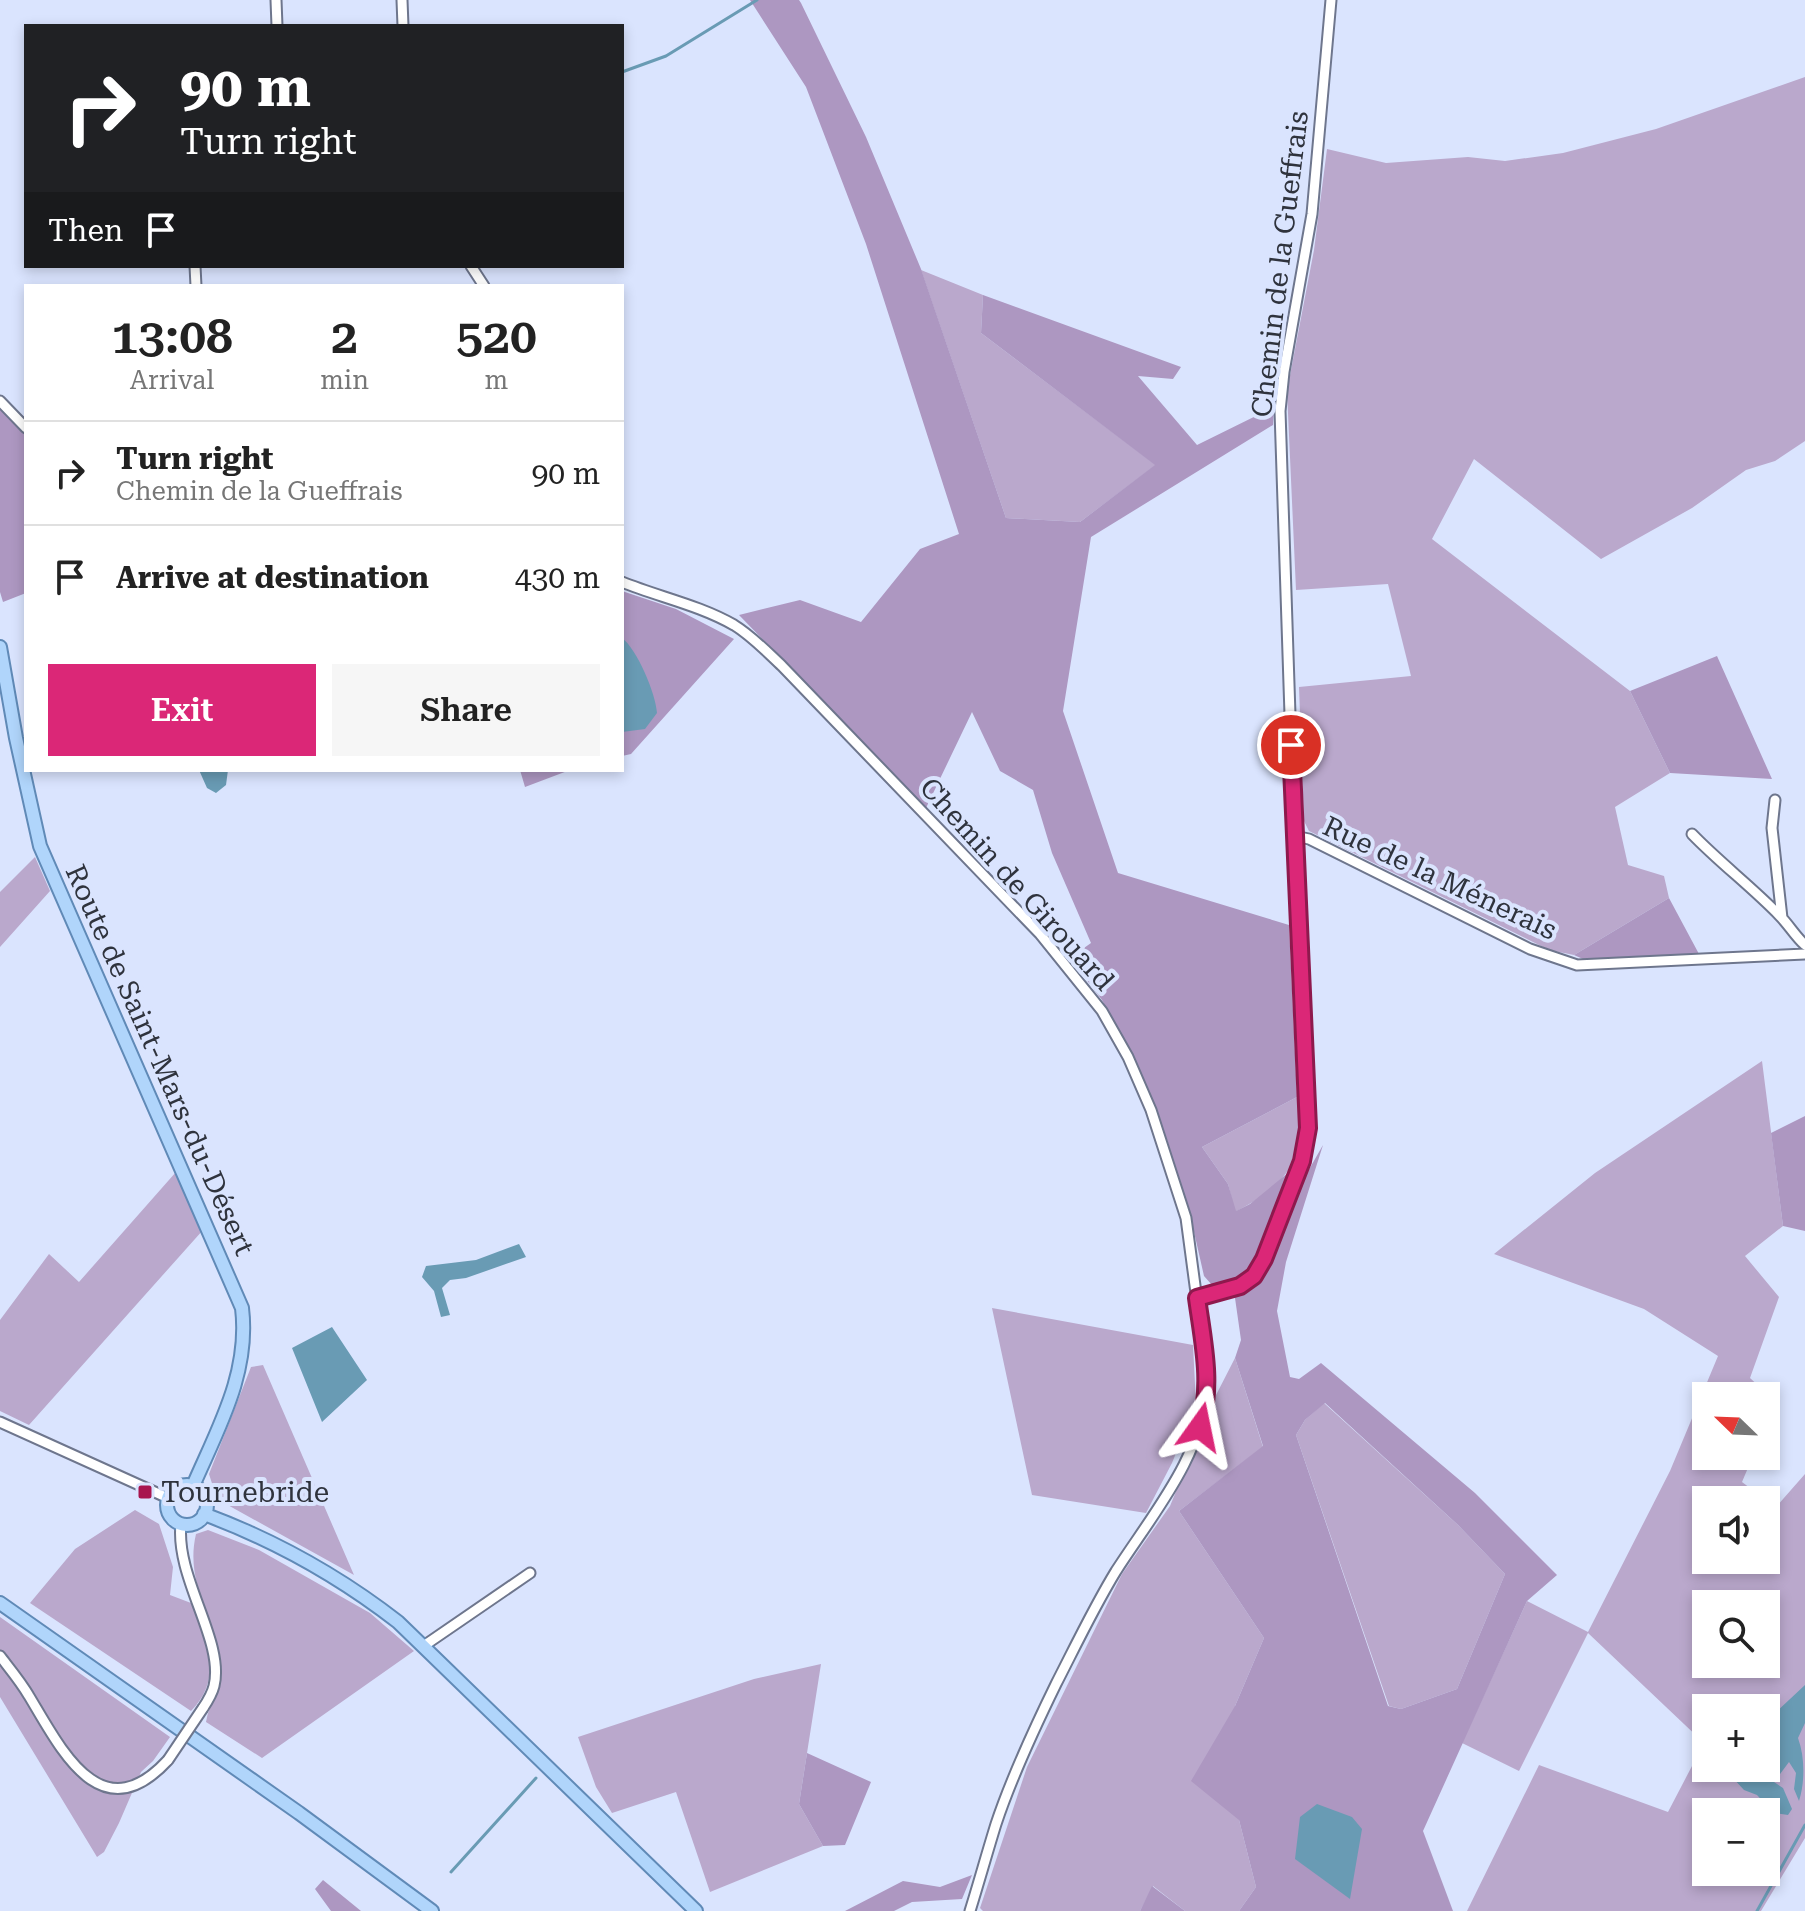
<!DOCTYPE html>
<html lang="en">
<head>
<meta charset="utf-8">
<style>
  :root { --surface:#fff; --page:#f6f6f6; --text:#222; --muted:#767676; --line:#e0e0e0; --accent:#db2777 }
  body { margin:0; font-family:"Roboto Serif",serif; background:var(--page); color:var(--text); height:100vh; display:flex; flex-direction:column; font-size:30px; white-space:nowrap }
  * { box-sizing:border-box; margin:0 }
  p { font-size:26px; color:var(--muted) }
  .icon { flex:none; width:44px; height:44px; fill:none; stroke:currentColor; stroke-width:2; stroke-linecap:round; stroke-linejoin:round }
  .map { position:relative; flex:1; overflow:hidden }
  .drawer { position:absolute; left:24px; top:284px; width:600px; height:488px; display:flex; flex-direction:column; background:var(--surface); border-radius:0px; box-shadow:0 4px 12px #0003 }
  .drawer>* { flex:none }
  .banner { position:absolute; left:24px; top:24px; width:600px; height:244px; border-radius:0px; box-shadow:0 4px 12px #0003; background:#202124; color:#fff; overflow:hidden }
  .needle { width:52px; rotate:293deg }
  .tools { position:absolute; left:1692px; top:1382px; display:grid; gap:16px }
  .tools a { display:grid; place-items:center; width:88px; height:88px; border-radius:0px; background:var(--surface); box-shadow:0 4px 12px #0003; font-size:40px }
  .pin { position:absolute; display:grid; place-items:center; width:68px; height:68px; color:#fff; margin:-34px; border:4px solid #fff; border-radius:50%; box-shadow:0 2px 8px #0007 }
  .me { position:absolute; width:88px; margin:-44px; rotate:12deg; stroke-linejoin:round; filter:drop-shadow(0 0 6px #0008) }
  .turn { display:flex; align-items:center; gap:28px; height:168px; padding:0 24px; font-size:36px }
  .turn .icon { width:104px; height:104px; stroke-width:2.5 }
  .turn b { display:block; font-size:56px; line-height:68px }
  .then { display:flex; align-items:center; height:76px; padding:0 24px; background:#0003; gap:16px; font-size:30px }
  .eta { display:flex; justify-content:space-evenly; align-items:center; height:136px; text-align:center }
  .eta b { font-size:48px; font-weight:600; line-height:56px }
  .action { display:flex; gap:16px; margin-top:auto; padding:16px 24px }
  .action a { flex:1; height:92px; border-radius:0px; background:var(--accent); color:#fff; font-size:32px; font-weight:600; line-height:92px; text-align:center }
  .action a+a { background:var(--page); color:var(--text) }
  ul { padding:0; list-style:none }
  li { display:flex; align-items:center; gap:24px; height:104px; padding:0 24px; border-top:2px solid var(--line) }
  li div { flex:1 }
  li b { display:block; font-size:30px }
  li em { font-style:normal }
  .map>svg:first-child { display:block }
  .green { fill:#baa8cc; fill-rule:evenodd }
  .forest { fill:#ad97c1; fill-rule:evenodd }
  .water { fill:#699bb4 }
  .lines { fill:none; stroke-linecap:round; stroke-linejoin:round }
  .stream { stroke:#699bb4; stroke-width:3 }
  .minor-casing { stroke:#6e768d; stroke-width:13 }
  .major-casing { stroke:#608ab7; stroke-width:16 }
  .minor { stroke:#fff; stroke-width:9 }
  .major { stroke:#b0d5fb; stroke-width:12 }
  .minor-bridge-casing { stroke:#6e768d; stroke-width:13; stroke-linecap:butt }
  .minor-bridge { stroke:#fff; stroke-width:9 }
  .route-casing { stroke:#8e194d; stroke-width:20 }
  .route { stroke:#db2777; stroke-width:14 }
  .poi-dot { fill:#a8154e; stroke:#dae4fe; stroke-width:3 }
  .labels { text-anchor:middle; dominant-baseline:central; stroke-width:8; stroke-linejoin:round; paint-order:stroke }
  .street-label { font-size:28px; fill:#2f333d; stroke:#dae4fe }
  .poi-label { font-size:28px; fill:#2f333d; stroke:#dae4fe; text-anchor:start }
</style>
</head>
<body>
<div class="map">
<svg width="1805" height="1911" viewBox="0 0 1805 1911">
  <rect width="100%" height="100%" fill="#dae4fe"/>
  <path class="green" d="M1805 77V441L1775 461 1746 470 1692 508 1601 559 1474 459 1432 539 1630 691 1670 773 1615 807 1628 865 1664 876 1669 898 1574 955 1549 950 1309 831 1304 821 1299 687 1411 676 1388 584 1296 590 1287 391 1314 250 1327 149 1386 163 1468 157 1505 161 1563 153 1656 129Z
    M921 270 983 295 981 333 1156 465 1080 522 1006 518Z
    M35 857 50 891 0 947V892Z
    M1762 1061 1783 1226 1745 1256 1779 1297 1750 1378 1776 1402 1766 1425V1396H1706V1456H1753L1742 1482 1766 1500H1706V1560H1766V1500L1776 1507 1805 1474V1838L1761 1911H1467L1539 1765 1668 1812 1704 1743 1588 1633 1519 1771 1462 1743 1527 1601 1588 1632 1670 1471 1718 1356 1644 1309 1494 1254 1595 1173ZM1706 1604H1766V1664H1706ZM1706 1708H1766V1768H1706ZM1706 1812H1766V1872H1706Z
    M1297 1097C1298 1111 1301 1127 1299 1141 1296 1175 1264 1197 1235 1212L1228 1184 1202 1147Z
    M176 1172 203 1230 29 1425 0 1411V1320L49 1254 79 1282Z
    M992 1308 1193 1345 1196 1404 1172 1463 1146 1513 1032 1495Z
    M1235 1358 1263 1447 1179 1511 1264 1638 1235 1706 1239 1820 1256 1887 1239 1911H1185L1153 1886 1140 1911H983L980 1908 1027 1767 1122 1574 1170 1506 1215 1397Z
    M263 1365 354 1575 217 1499 209 1474 251 1367Z
    M1324 1403 1458 1525 1505 1574 1457 1689 1401 1709 1389 1706 1296 1435 1305 1420Z
    M135 1510 159 1524 173 1567 170 1595 191 1603C207 1642 224 1677 191 1711L30 1603 75 1549Z
    M208 1530 259 1550 370 1613 414 1651 262 1758 206 1722C209 1703 221 1689 220 1668 217 1620 184 1585 196 1534Z
    M0 1617 170 1737 153 1761 141 1772 119 1823 104 1852 97 1857 0 1697Z
    M821 1664 799 1804 823 1846 710 1892 676 1792 612 1813 596 1787 578 1737 754 1679Z"/>
  <path class="forest" d="M750 0H799L801 3 866 137 921 269 1006 518 1080 522 1155 465 981 333 983 295 1181 367 1173 379 1138 376 1197 445 1274 407 1273 425 1091 537 1063 711 1118 873 1289 925 1297 1097 1202 1147 1228 1184 1236 1211 1250 1204 1289 1172 1303 1180 1323 1145 1286 1262 1277 1311 1290 1377 1299 1379 1321 1363 1475 1493 1557 1575 1527 1601 1423 1831 1453 1911H1239L1256 1887 1239 1820 1191 1781 1235 1706 1264 1638 1179 1511 1263 1446 1235 1358 1241 1340 1235 1298 1212 1285 1204 1276 1192 1223 1167 1140 1123 1040 1102 1000 1070 958 1091 943 1052 853 1033 790 1000 771 972 712 926 808 739 615 800 600 861 622 920 549 959 534 866 244 806 87ZM1325 1403 1458 1525 1505 1574 1457 1689 1401 1709 1388 1706 1296 1435 1305 1420Z
    M0 398 26 418V593L3 602 0 592Z
    M622 591 676 609 734 639 631 754 622 756Z
    M1717 656 1772 779 1670 773 1630 691Z
    M520 770H570L525 787Z
    M1669 898 1699 954 1583 959 1574 955Z
    M1805 1116V1231L1783 1226 1771 1133Z
    M807 1753 871 1782 845 1845 823 1846 799 1804Z
    M972 1875 962 1899 912 1902 894 1911H845L903 1881 940 1887Z
    M323 1880 361 1911H331L315 1889Z
    M1152 1886 1185 1911H1140Z"/>
  <path class="water" d="M622 638C637 649 656 694 657 713L645 729 622 732Z
    M199 770H228L226 785 216 793 207 788Z
    M519 1244 526 1257 466 1278 450 1280 442 1288 450 1315 441 1317 434 1291 422 1277 426 1266 476 1260Z
    M332 1327 367 1380 322 1422 292 1348Z
    M1805 1685V1723L1798 1738C1805 1757 1805 1782 1799 1801L1794 1789 1796 1773 1789 1762 1774 1782 1783 1788 1792 1809 1788 1815 1774 1813 1757 1795 1744 1790 1732 1777V1771L1734 1768H1766V1726L1773 1715Z
    M1317 1804 1352 1817 1362 1829 1350 1899 1295 1859 1300 1817Z"/>
  <g class="lines">
    <path class="stream" d="M622 72 666 56 757 0
      M451 1872 536 1778
      M1757 1911 1805 1825"/>
    <defs>
      <path id="minor" d="M276 0 277 26
        M402 0 403 26
        M195 266 196 286
        M471 266 484 286
        M0 401 26 428
        M622 582C659 597 699 605 734 625 752 636 767 652 782 666L1040 934 1102 1011 1128 1057 1151 1110 1186 1218 1208 1383C1203 1456 1154 1512 1116 1571 1094 1607 1075 1647 1056 1684 1034 1729 1012 1776 996 1824 987 1853 979 1882 970 1911
        M1775 800 1772 828 1782 918
        M1692 834C1720 863 1752 887 1780 916 1789 925 1795 936 1805 945
        M1294 836 1309 839 1530 949 1577 965 1805 954
        M1197 1298C1214 1294 1236 1290 1250 1279 1270 1263 1304 1156 1308 1128L1294 836 1280 411 1284 372 1312 214 1331 0
        M0 1422 168 1498
        M181 1524C175 1578 225 1641 214 1686 212 1694 207 1702 203 1708
        M425 1645 530 1573
        M0 1656C10 1669 21 1682 29 1696 61 1749 101 1833 168 1760"/>
      <path id="major" d="M0 647 16 738 40 846 242 1308C250 1373 218 1428 193 1486
        M167 1505a20 20 0 1 1 40 0a20 20 0 1 1-40 0Z
        M204 1514C274 1540 340 1577 398 1622L696 1911
        M0 1603 299 1813 432 1911"/>
    </defs>
    <use href="#minor" class="minor-casing"/>
    <use href="#major" class="major-casing"/>
    <use href="#minor" class="minor"/>
    <use href="#major" class="major"/>
    <defs>
      <path id="minor-bridge" d="M168 1760 203 1708"/>
    </defs>
    <use href="#minor-bridge" class="minor-bridge-casing"/>
    <use href="#minor-bridge" class="minor-bridge"/>
  </g>
  <g class="lines">
    <defs>
      <path id="route" d="M1200 1427C1213 1384 1203 1342 1197 1298L1240 1286 1254 1276 1264 1259 1302 1161 1308 1128 1291 745"/>
    </defs>
    <use href="#route" class="route-casing"/>
    <use href="#route" class="route"/>
  </g>
  <rect class="poi-dot" x="137" y="1484" width="16" height="16" rx="4"/>
  <g class="labels">
    <g class="street-label">
      <text transform="translate(1280 264) rotate(-83)">Chemin de la Gueffrais</text>
      <text transform="translate(1440 878) rotate(25)">Rue de la Ménerais</text>
      <text transform="translate(1017 884) rotate(48)">Chemin de Girouard</text>
      <text transform="translate(160 1060) rotate(66)">Route de Saint-Mars-du-Désert</text>
    </g>
    <g class="poi-label">
      <text x="161" y="1492">Tournebride</text>
    </g>
  </g>
</svg>
<div class="tools">
<a><svg class="needle" viewBox="-14 -14 28 28"><path d="M0-13l5 13h-10z" fill="#e53935"/><path d="M0 13l5-13h-10z" fill="#767676"/></svg></a>
<a><svg class="icon" aria-label="sound" viewBox="0 0 24 24"><path d="M4 9h4l5-4v14l-5-4H4zM17 9q2 3 0 6"/></svg></a>
<a><svg class="icon" aria-label="search" viewBox="0 0 24 24"><circle cx="10" cy="10" r="6"/><path d="M15 15l6 6"/></svg></a>
<a>+</a>
<a>−</a>
</div>
<div class="pin" style="left:1291px;top:745px;background:#d93025"><svg class="icon" aria-label="arrive" viewBox="0 0 24 24"><path d="M6 21V4h12l-3 4 3 4H6"/></svg></div>
<svg class="me" style="left:1200px;top:1427px" viewBox="-20 -20 40 40"><path d="M0-17L14 15 0 8-14 15z" fill="#db2777" stroke="#fff" stroke-width="4"/></svg>
<div class="banner">
<div class="turn"><svg class="icon" aria-label="right" viewBox="0 0 24 24"><path d="M7 20v-9h11M14 6l5 5-5 5"/></svg><div><b>90 m</b>Turn right</div></div>
<div class="then">Then<svg class="icon" aria-label="arrive" viewBox="0 0 24 24"><path d="M6 21V4h12l-3 4 3 4H6"/></svg></div>
</div>
<section class="drawer">
<div class="eta">
<div><b>13:08</b><p>Arrival</p></div>
<div><b>2</b><p>min</p></div>
<div><b>520</b><p>m</p></div>
</div>
<ul>
<li><svg class="icon" aria-label="right" viewBox="0 0 24 24"><path d="M7 20v-9h11M14 6l5 5-5 5"/></svg><div><b>Turn right</b><p>Chemin de la Gueffrais</p></div><em>90 m</em></li>
<li><svg class="icon" aria-label="arrive" viewBox="0 0 24 24"><path d="M6 21V4h12l-3 4 3 4H6"/></svg><div><b>Arrive at destination</b></div><em>430 m</em></li>
</ul>
<div class="action"><a>Exit</a><a>Share</a></div>
</section>
</div>
</body>
</html>
